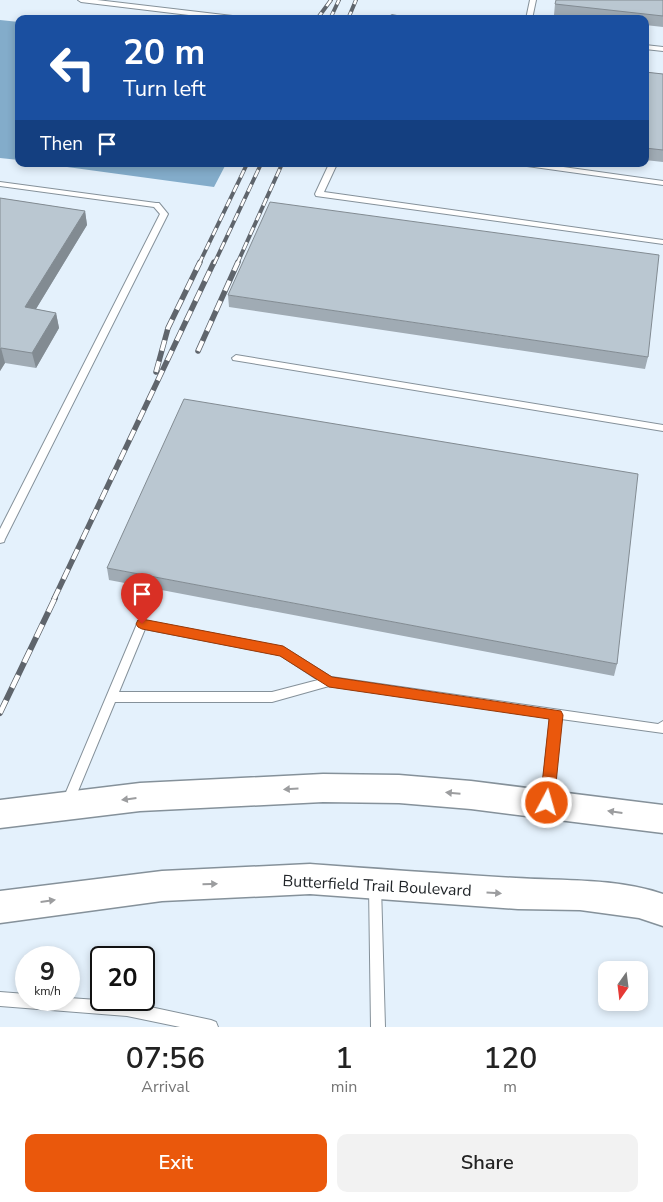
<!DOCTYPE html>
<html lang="en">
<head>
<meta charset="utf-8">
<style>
  :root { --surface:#fff; --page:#f2f2f2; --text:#222; --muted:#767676; --accent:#ea580c }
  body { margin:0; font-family:"Nunito Sans",sans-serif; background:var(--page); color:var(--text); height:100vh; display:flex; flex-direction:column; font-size:19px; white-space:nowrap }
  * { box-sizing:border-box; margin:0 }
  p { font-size:16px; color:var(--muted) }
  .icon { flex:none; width:28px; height:28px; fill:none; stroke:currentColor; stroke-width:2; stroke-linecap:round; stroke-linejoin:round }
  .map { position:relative; height:1027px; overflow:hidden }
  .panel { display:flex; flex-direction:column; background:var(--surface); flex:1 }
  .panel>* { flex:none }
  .banner { position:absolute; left:15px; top:15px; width:634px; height:152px; border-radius:10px; box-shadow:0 2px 8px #0003; background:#1a4fa0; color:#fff; overflow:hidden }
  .needle { width:32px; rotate:194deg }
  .tools { position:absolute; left:598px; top:961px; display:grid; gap:10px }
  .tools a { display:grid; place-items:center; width:50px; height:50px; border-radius:10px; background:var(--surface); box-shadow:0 2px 8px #0003; font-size:25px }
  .speed { position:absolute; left:15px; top:946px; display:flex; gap:10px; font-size:25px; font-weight:700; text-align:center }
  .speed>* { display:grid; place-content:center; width:65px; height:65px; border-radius:50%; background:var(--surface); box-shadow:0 2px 8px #0003; line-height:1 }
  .speed small { font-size:12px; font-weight:400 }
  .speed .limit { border:2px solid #111; border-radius:8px; background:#fff; color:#111 }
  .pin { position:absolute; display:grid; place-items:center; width:42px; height:42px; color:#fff; margin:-51px -21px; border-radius:50% 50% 50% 0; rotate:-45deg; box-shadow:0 0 5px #0007 }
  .pin .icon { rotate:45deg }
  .me { position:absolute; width:55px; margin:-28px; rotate:6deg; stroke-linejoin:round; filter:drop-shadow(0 0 4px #0008) }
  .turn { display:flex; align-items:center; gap:18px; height:105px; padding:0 25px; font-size:22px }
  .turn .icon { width:65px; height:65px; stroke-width:2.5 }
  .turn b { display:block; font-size:35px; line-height:42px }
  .then { display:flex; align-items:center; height:48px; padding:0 25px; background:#0003; gap:10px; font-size:19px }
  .eta { display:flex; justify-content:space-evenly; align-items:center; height:85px; text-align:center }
  .eta b { font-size:30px; font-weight:600; line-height:35px }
  .action { display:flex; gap:10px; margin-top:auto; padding:10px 25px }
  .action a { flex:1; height:58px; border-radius:10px; background:var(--accent); color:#fff; font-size:20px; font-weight:600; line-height:58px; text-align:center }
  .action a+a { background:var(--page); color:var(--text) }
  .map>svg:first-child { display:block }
  .water { fill:#83acca }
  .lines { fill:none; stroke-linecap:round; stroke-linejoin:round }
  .service-casing { stroke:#85919a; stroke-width:2 }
  .tertiary-casing { stroke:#85919a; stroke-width:3 }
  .service { fill:#fff; fill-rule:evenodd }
  .tertiary { fill:#fff; fill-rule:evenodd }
  .rail-far2-casing { stroke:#5f656c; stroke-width:4 }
  .rail-far1-casing { stroke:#5f656c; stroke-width:5.5 }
  .rail-casing { stroke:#5f656c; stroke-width:6 }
  .rail-far2 { stroke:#fff; stroke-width:2.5; stroke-dasharray:8; stroke-linecap:butt }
  .rail-far1 { stroke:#fff; stroke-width:4; stroke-dasharray:11; stroke-linecap:butt }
  .rail { stroke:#fff; stroke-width:4.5; stroke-dasharray:14; stroke-linecap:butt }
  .wall { fill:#a0abb4 }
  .shaded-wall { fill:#828b92 }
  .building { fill:#bac7d1; stroke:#828b92 }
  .oneway { fill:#9c9d9f }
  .route { fill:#ea580c; stroke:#983908 }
  .labels { text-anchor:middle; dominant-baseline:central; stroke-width:4; stroke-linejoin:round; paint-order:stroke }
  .near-street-label { font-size:16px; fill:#22262a; stroke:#fff }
</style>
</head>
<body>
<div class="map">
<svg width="663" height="1027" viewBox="0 0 663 1027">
  <rect width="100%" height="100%" fill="#e4f1fc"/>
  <path class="water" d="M0 20 19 22V160L0 158Z
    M45 164H226L214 187Z"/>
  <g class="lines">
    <defs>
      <path id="service" d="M78 0H97L241 17 244 19H222L81 2Z
        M530 0H536L532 19H526Z
        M392 15 411 19 390 18 389 17Z
        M645 45 663 47V51L645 49Z
        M329 164H337L324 192 663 240V244L316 196 315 194Z
        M523 164H542L663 181V185L527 166Z
        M0 182 156 203H159L168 214 5 539 4 542 0 543V529L160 214 154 207 0 186Z
        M236 355 663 425V431L233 360 232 358Z
        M142 620 283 647 331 677 658 724 663 721V733L561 719 553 802 551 806 547 807 543 806 541 802 550 718 329 686 272 702H115L71 808 67 809 63 808 61 804 137 624 138 621ZM145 629 280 655 318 680 272 692H119Z
        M375 880 379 882 381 886 385 1027H371L369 886 371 882Z
        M0 992 26 994V1000H69V998L127 1002 211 1020 216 1022 218 1027H180L127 1016 0 1006Z"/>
      <path id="tertiary" d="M323 774 399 775 471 781 663 805V833L471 809 399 803 323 802 140 811 0 828V800L140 783Z
        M310 864C379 869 447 874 516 878 566 881 615 878 663 894V926L639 918 580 910 518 909 310 894 162 901 0 923V891L162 871Z"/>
    </defs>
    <use href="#service" class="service-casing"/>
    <use href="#tertiary" class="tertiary-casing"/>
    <use href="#service" class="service"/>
    <use href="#tertiary" class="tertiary"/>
    <defs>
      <path id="rail-far2" d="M317 19 331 0
        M330 19 339 0
        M348 19 356 0
        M199 264 247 164
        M214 264 261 164
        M237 264 282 164"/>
      <path id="rail-far1" d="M198 351 238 262
        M156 372 168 328 200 262
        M54 599 214 262"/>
      <path id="rail" d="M0 713 55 598"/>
    </defs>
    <use href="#rail-far2" class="rail-far2-casing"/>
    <use href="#rail-far1" class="rail-far1-casing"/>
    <use href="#rail" class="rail-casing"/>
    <use href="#rail-far2" class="rail-far2"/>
    <use href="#rail-far1" class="rail-far1"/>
    <use href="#rail" class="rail"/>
  </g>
  <path class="wall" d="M663 0V27L645 25V19H588L554 15 555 4Z
    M645 72 663 74V162L645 160Z
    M0 198 85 211 87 225 36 309 56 313 59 328 36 368 5 363 0 371Z
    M228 295 648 357 645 369 229 307Z
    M107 568 617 664 614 676 109 580Z"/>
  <path class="shaded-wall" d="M85 211 87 225 28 322 25 307Z
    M56 313 59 328 36 368 32 353Z
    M1 348 5 363 0 371V350Z"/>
  <path class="building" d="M556 0H663V16L555 4Z
    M645 72 663 74V150L645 148Z
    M0 198 85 211 25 307 56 313 32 353 1 348 0 350Z
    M270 202 659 255 648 357 228 295Z
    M184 399 638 474 617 664 107 568Z"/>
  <defs><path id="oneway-solid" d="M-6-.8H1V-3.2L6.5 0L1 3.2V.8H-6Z" transform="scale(1.25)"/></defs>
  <g class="oneway">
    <use href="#oneway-solid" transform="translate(291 789) rotate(177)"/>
    <use href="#oneway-solid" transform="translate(453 793) rotate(-175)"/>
    <use href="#oneway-solid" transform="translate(129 799) rotate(173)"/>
    <use href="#oneway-solid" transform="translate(615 812) rotate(-172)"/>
    <use href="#oneway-solid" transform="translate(210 884) rotate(-2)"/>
    <use href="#oneway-solid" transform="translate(494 893) rotate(4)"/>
    <use href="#oneway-solid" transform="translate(48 901) rotate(-8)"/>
  </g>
  <path class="route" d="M142 619 283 646 332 677 561 711 563 715 554 803 552 808 547 809 542 808 540 803 549 719 329 687 280 656 142 629 138 627 136 624 138 620Z"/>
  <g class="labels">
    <g class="near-street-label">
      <text transform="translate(377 886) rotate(3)">Butterfield Trail Boulevard</text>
    </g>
  </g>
</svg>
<div class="tools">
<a><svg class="needle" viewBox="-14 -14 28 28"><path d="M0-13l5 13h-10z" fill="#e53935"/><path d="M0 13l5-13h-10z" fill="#767676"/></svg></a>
</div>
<div class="speed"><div>9<small>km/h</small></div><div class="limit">20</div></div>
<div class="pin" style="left:142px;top:624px;background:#d93025"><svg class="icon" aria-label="arrive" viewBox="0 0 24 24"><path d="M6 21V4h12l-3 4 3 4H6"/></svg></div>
<svg class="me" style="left:547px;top:803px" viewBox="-20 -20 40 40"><circle r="17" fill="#ea580c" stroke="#fff" stroke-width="3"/><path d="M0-11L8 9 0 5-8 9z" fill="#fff"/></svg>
<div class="banner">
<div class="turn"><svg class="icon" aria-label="left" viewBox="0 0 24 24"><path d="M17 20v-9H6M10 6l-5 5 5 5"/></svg><div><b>20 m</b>Turn left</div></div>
<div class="then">Then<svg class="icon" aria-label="arrive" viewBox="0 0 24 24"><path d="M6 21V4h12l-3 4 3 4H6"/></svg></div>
</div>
</div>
<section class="panel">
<div class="eta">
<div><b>07:56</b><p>Arrival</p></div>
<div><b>1</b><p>min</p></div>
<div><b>120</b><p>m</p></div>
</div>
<div class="action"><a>Exit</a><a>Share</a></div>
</section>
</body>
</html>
